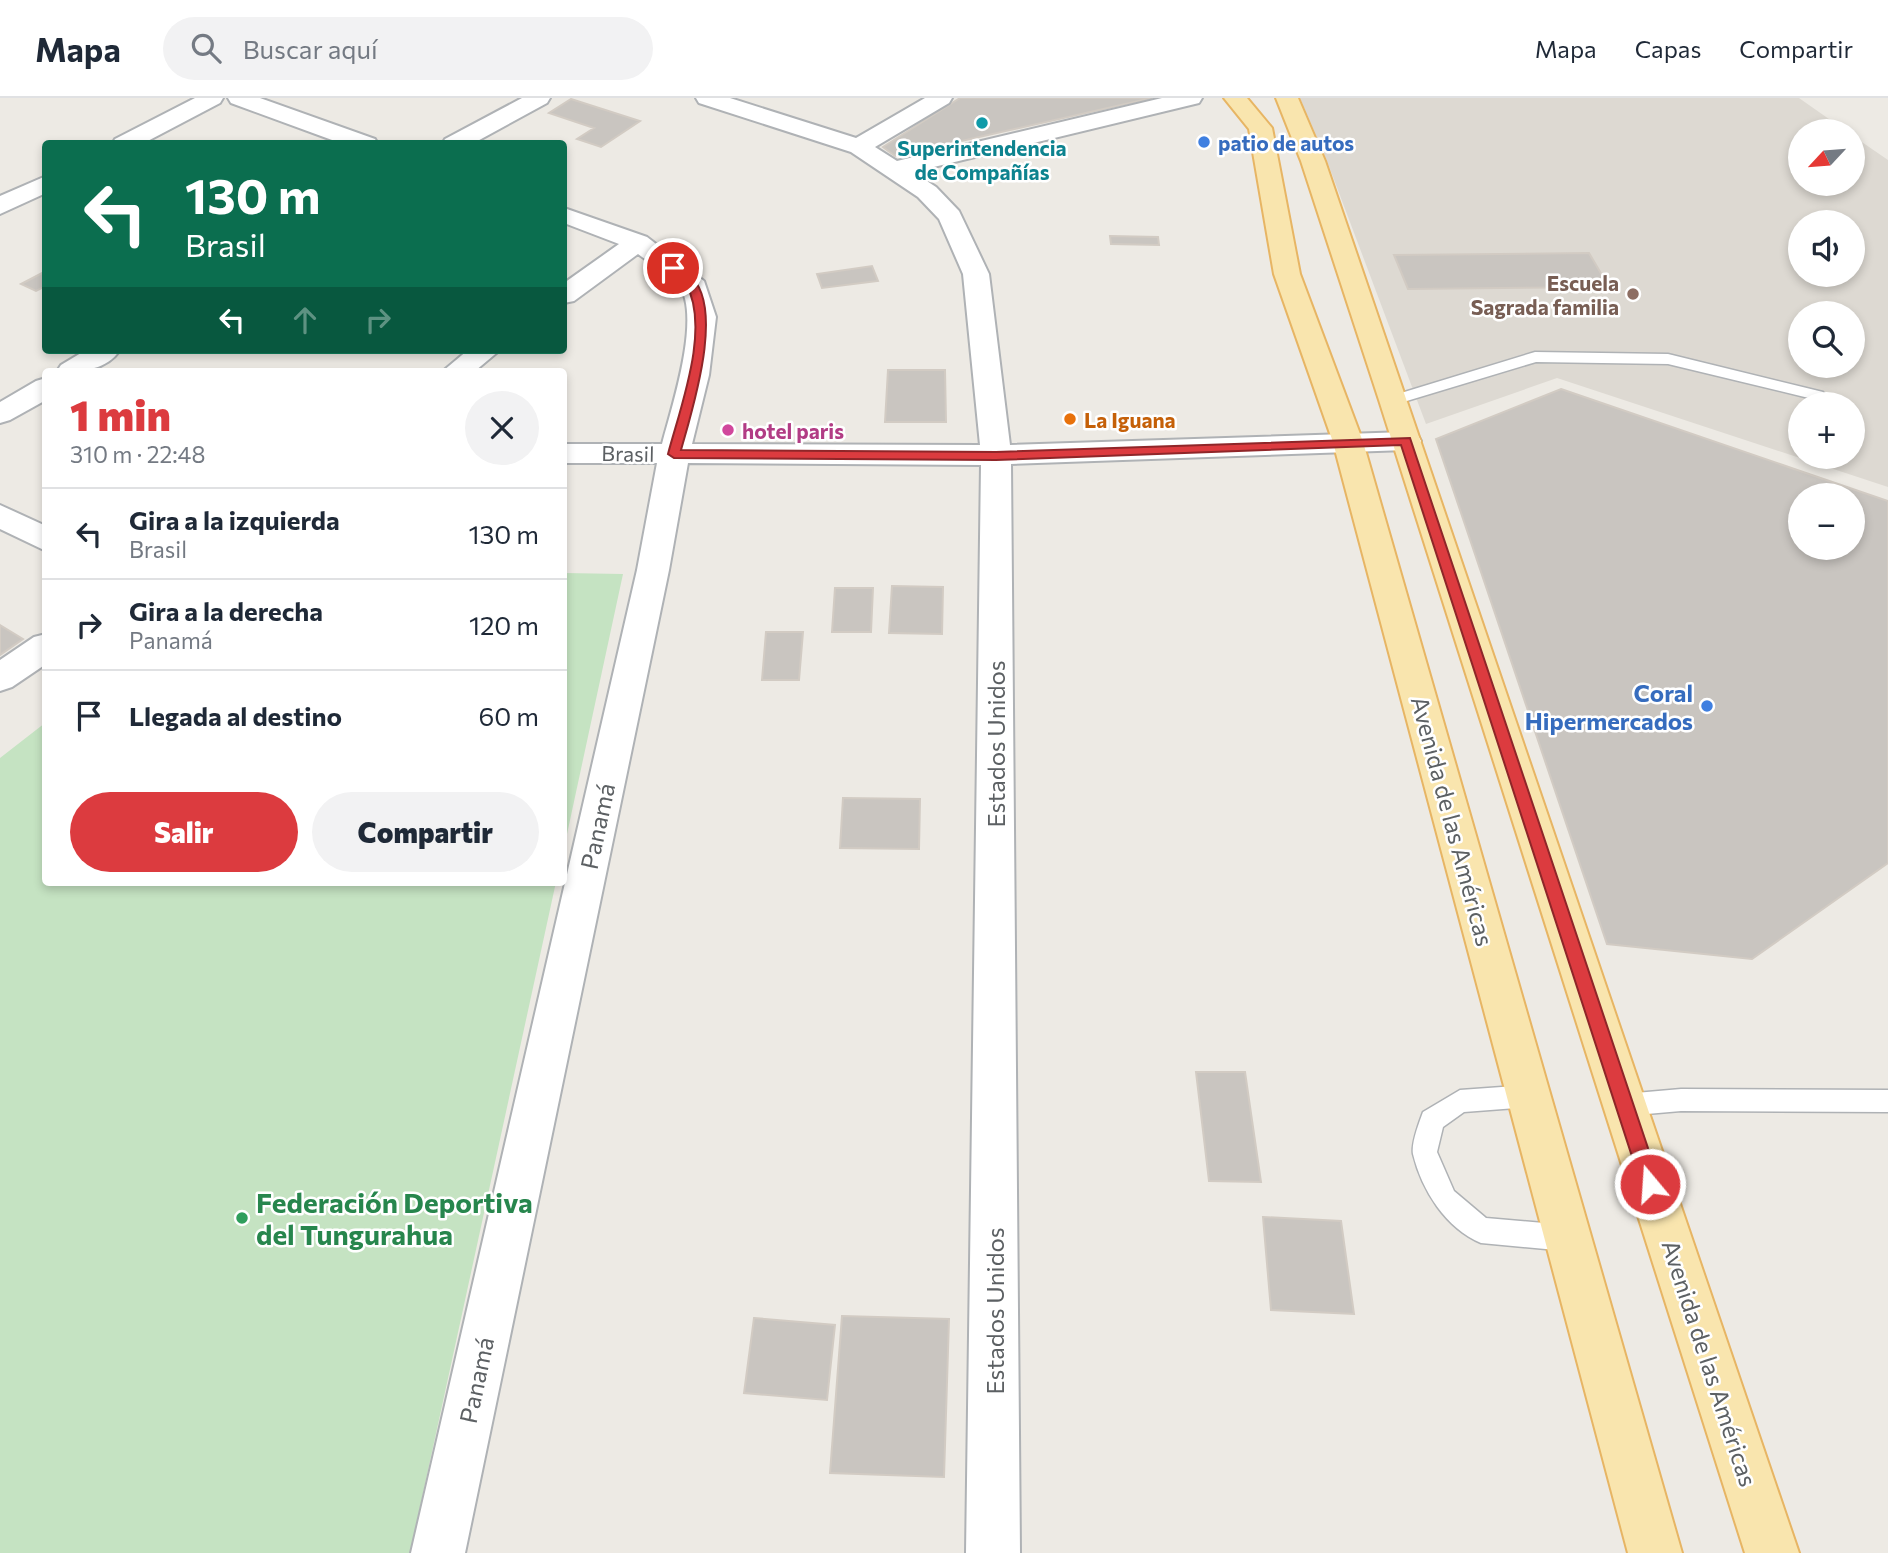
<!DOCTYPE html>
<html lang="es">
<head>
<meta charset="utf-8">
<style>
  :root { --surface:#fff; --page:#f2f2f3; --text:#1f2937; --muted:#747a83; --line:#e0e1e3; --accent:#dc3b3f }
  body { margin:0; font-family:Commissioner,sans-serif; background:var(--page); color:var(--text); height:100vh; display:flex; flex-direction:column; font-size:26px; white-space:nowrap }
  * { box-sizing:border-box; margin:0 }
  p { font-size:23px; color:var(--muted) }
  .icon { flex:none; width:38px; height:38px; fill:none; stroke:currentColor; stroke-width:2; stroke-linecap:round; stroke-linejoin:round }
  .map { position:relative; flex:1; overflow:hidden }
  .side { position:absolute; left:42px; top:270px; width:525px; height:518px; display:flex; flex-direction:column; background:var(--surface); border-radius:7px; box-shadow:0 4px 10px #0003 }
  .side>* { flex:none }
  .guide { position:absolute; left:42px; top:42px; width:525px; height:214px; border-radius:7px; box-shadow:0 4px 10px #0003; background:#0b6e4f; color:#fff; overflow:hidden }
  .needle { width:46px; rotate:244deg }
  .fabs { position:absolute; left:1788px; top:21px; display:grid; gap:14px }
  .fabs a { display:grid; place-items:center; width:77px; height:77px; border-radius:50%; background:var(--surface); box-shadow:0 4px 10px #0003; font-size:35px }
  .pin { position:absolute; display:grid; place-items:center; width:60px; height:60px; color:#fff; margin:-30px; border:4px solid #fff; border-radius:50%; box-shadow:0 2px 7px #0007 }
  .me { position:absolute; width:77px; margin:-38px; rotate:342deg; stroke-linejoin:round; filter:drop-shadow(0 0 5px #0008) }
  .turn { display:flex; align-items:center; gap:24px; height:147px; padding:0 28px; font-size:32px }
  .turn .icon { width:91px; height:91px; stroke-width:2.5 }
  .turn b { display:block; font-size:49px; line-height:60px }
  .lanes { display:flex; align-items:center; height:66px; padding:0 28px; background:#0003; justify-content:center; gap:35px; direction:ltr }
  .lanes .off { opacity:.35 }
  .round { display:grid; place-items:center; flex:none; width:74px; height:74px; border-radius:37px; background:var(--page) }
  .overview { display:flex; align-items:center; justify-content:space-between; height:119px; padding:0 28px }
  h1 { font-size:42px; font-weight:800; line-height:52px; color:var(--accent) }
  .cta { display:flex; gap:14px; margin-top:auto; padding:14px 28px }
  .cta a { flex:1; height:80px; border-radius:42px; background:var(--accent); color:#fff; font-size:28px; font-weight:800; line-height:80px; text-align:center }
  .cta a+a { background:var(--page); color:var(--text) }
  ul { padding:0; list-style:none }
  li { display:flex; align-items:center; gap:21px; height:91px; padding:0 28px; border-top:2px solid var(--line) }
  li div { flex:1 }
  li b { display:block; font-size:26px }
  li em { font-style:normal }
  header { display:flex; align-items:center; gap:42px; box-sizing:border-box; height:98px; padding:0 35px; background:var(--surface); border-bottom:2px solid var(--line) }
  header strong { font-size:33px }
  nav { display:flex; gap:38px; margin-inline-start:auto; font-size:24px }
  .search { width:490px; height:63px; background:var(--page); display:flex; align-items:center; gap:18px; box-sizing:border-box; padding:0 24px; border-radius:38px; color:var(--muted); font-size:26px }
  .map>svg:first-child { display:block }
  .education { fill:#ddd9d2; fill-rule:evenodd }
  .green { fill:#c5e3c2 }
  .building { fill:#c9c5c0; stroke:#d2cbc3; stroke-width:2; fill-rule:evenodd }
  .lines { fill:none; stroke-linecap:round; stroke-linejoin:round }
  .lane-casing { stroke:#afb2b5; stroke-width:3 }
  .street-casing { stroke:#afb2b5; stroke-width:4 }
  .primary-casing { stroke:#e7b564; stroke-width:4 }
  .lane { fill:#fff; fill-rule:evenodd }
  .street { fill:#fff; fill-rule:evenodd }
  .primary { fill:#f9e5ae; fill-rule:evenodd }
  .route { fill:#dc3b3f; stroke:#8f2629; stroke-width:2 }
  .culture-dot { fill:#0f9aa8; stroke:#fff; stroke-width:2.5 }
  .shop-dot { fill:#3f7fe0; stroke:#fff; stroke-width:2.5 }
  .education-dot { fill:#8d6e63; stroke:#fff; stroke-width:2.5 }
  .food-dot { fill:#e8710a; stroke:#fff; stroke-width:2.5 }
  .hotel-dot { fill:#d1479c; stroke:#fff; stroke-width:2.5 }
  .leisure-dot { fill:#2e9e5b; stroke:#fff; stroke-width:2.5 }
  .labels { text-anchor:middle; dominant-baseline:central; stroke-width:5; stroke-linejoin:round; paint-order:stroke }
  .far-shop-label { font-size:21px; font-weight:bold; fill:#366cbe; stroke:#fff; text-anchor:start }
  .far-culture-label { font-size:21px; font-weight:bold; fill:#0d838f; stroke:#fff }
  .far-education-label { font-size:21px; font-weight:bold; fill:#785e54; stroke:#fff; text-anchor:end }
  .far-food-label { font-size:21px; font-weight:bold; fill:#c56008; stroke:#fff; text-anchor:start }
  .far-hotel-label { font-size:21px; font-weight:bold; fill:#b23c85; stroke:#fff; text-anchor:start }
  .far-street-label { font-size:21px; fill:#5c6063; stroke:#fff }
  .shop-label { font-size:24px; font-weight:bold; fill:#366cbe; stroke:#fff; text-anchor:end }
  .street-label { font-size:24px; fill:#5c6063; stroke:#fff }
  .near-leisure-label { font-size:28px; font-weight:bold; fill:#27864d; stroke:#fff; text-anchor:start }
</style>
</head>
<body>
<header>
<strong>Mapa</strong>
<div class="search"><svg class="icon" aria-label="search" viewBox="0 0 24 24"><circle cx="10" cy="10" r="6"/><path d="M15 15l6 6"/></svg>Buscar aquí</div>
<nav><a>Mapa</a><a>Capas</a><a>Compartir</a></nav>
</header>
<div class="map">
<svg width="1888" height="1455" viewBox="0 0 1888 1455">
  <rect width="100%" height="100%" fill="#edeae4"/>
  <path class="education" d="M1300 0H1799L1846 33H1801V86H1853V38L1888 62V389L1557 280 1426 326 1327 63ZM1801 124H1853V177H1801ZM1801 215H1853V268H1801ZM1801 306H1853V359H1801Z"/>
  <path class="green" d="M564 475 623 476 564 750Z
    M45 625 46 784H556L410 1455H0V660Z"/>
  <path class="building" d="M960 0H1152L895 58 883 49Z
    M571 1 640 23 601 49 577 41 594 30 549 15Z
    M1110 138 1158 139 1159 147 1111 146Z
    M1589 155 1609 189 1408 191 1394 157Z
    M872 168 878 183 822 190 817 176Z
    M46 173V188L36 193 21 186Z
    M888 272H945L946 324H885Z
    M1561 291 1888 403V765L1752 861 1607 846 1436 341ZM1801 397H1853V450H1801Z
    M892 488 943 489 942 536 889 535Z
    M835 490H873L871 534H832Z
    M0 527 23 541 0 557Z
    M766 534H803L799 582H762Z
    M843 700 920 701 919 751 840 750Z
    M1196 974H1245L1261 1084 1209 1083Z
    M1263 1119 1341 1123 1354 1216 1271 1212Z
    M842 1218 949 1221 944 1379 830 1375Z
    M754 1220 835 1227 827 1302 744 1295Z"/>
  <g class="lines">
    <defs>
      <path id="lane" d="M1535 254 1668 256 1823 294 1825 297 1817 302 1668 266 1536 264 1400 305H1388L1386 302 1388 299Z
        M1529 987 1538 990 1541 998 1538 1006 1529 1009 1464 1014 1443 1029 1437 1054 1454 1093 1486 1120 1567 1127 1576 1131 1580 1140 1576 1149 1567 1153 1481 1145C1446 1130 1422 1093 1413 1056 1411 1045 1419 1025 1423 1014L1460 992Z
        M1681 991 1888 992V1014L1681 1013 1624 1018 1615 1015 1612 1007 1615 999 1624 996Z"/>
      <path id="street" d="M195 0H223L220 5 142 46H112L115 41Z
        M228 0H260L375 41 378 46H343L231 5Z
        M522 0H550L547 5 472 46H442L445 41Z
        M696 0H730L856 40 925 0H952L949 5 875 49 897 63 1162 0H1202L1199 5 913 74 936 89 959 113 989 176 1010 347 1406 334 1417 336 1421 343 1417 350 1406 352 1011 366 1020 1455H966L981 367 688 365 669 472 465 1455H411L637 472 657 365H564V346H662C671 311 703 216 678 186 668 174 650 165 638 156L574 203 564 205V185L619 146 564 125V110L647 139 704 183 716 219 709 277 692 346 980 347 963 176 939 121 918 99 851 54 699 5Z
        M46 78V95L0 116V98Z
        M86 252H120C105 274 80 273 57 273L61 267Z
        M468 252H500L475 273H443Z
        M46 280V302L10 322 0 325V304L36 283Z
        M0 407 46 428V453L0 431Z
        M46 536V566L12 589 0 593V562L34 539Z"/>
      <path id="primary" d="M1224 0H1247L1272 30 1300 176 1363 344 1682 1455H1628L1333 344 1274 176 1249 31Z
        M1276 0H1298L1325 63 1799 1455H1745L1379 302 1301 63Z"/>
    </defs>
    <use href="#lane" class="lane-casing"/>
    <use href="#street" class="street-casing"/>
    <use href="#primary" class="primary-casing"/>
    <use href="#lane" class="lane"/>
    <use href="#street" class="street"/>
    <use href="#primary" class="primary"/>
  </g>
  <path class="route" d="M669 168C678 167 682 171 688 176 727 205 692 312 681 352L996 354 1410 340 1660 1086 1657 1092 1650 1095 1644 1092 1641 1086 1401 347 996 362 674 360 668 356C680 310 711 230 686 186 683 180 674 176 669 172Z"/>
  <circle class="culture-dot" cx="982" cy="25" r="7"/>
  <g class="shop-dot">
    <circle cx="1204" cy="44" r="7"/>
    <circle cx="1707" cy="608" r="7"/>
  </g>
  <circle class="education-dot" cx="1633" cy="196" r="7"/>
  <circle class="food-dot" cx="1070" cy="321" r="7"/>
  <circle class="hotel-dot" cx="728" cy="332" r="7"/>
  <circle class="leisure-dot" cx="242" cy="1120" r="7"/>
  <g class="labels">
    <g class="far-shop-label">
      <text x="1218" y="44">patio de autos</text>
    </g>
    <g class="far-culture-label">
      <text x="982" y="49">Superintendencia<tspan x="982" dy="24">de Compañías</tspan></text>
    </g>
    <g class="far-education-label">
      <text x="1619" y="184">Escuela<tspan x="1619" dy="24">Sagrada familia</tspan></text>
    </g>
    <g class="far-food-label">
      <text x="1084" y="321">La Iguana</text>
    </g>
    <g class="far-hotel-label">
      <text x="742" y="332">hotel paris</text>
    </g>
    <g class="far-street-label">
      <text transform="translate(628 355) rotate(1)">Brasil</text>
    </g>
    <g class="shop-label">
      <text x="1693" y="594">Coral<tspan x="1693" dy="28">Hipermercados</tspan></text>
    </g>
    <g class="street-label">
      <text transform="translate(995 646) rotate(-90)">Estados Unidos</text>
      <text transform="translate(1453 723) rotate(75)">Avenida de las Américas</text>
      <text transform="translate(597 728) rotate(-78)">Panamá</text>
      <text transform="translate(994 1213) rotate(-90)">Estados Unidos</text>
      <text transform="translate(1710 1265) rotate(72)">Avenida de las Américas</text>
      <text transform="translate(476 1282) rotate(-78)">Panamá</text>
    </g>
    <g class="near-leisure-label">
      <text x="256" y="1104">Federación Deportiva<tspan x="256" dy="32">del Tungurahua</tspan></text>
    </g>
  </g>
</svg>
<div class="fabs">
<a><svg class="needle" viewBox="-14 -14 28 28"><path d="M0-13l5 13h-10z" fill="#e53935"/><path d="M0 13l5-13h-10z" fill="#747a83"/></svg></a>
<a><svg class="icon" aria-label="sound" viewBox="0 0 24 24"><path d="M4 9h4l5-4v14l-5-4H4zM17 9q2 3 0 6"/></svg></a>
<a><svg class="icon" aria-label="search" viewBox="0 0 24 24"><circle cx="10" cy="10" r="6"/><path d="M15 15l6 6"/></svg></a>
<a>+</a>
<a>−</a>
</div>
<div class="pin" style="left:673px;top:170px;background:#d93025"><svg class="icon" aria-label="arrive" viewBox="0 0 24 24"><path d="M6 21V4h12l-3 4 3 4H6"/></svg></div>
<svg class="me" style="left:1650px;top:1086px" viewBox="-20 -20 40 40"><circle r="17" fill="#dc3b3f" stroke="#fff" stroke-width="3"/><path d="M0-11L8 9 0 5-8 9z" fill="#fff"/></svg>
<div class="guide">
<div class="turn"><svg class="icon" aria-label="left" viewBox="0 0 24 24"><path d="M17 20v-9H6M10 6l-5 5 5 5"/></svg><div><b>130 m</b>Brasil</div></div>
<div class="lanes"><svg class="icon" aria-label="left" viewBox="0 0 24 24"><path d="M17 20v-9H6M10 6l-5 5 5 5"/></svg><svg class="icon off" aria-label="ahead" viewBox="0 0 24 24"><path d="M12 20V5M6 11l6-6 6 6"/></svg><svg class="icon off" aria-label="right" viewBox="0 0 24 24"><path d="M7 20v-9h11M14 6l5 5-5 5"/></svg></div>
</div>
<section class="side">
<div class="overview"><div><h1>1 min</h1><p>310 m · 22:48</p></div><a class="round"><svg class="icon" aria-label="close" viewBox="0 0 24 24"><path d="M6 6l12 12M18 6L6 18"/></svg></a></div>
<ul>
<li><svg class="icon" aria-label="left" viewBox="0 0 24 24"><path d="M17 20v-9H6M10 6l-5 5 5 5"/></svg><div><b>Gira a la izquierda</b><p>Brasil</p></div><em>130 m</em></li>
<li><svg class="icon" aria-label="right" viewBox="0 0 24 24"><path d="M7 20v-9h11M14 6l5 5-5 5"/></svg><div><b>Gira a la derecha</b><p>Panamá</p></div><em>120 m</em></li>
<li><svg class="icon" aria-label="arrive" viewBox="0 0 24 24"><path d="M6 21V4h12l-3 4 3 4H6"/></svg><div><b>Llegada al destino</b></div><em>60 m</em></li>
</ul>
<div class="cta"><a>Salir</a><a>Compartir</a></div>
</section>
</div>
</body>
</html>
